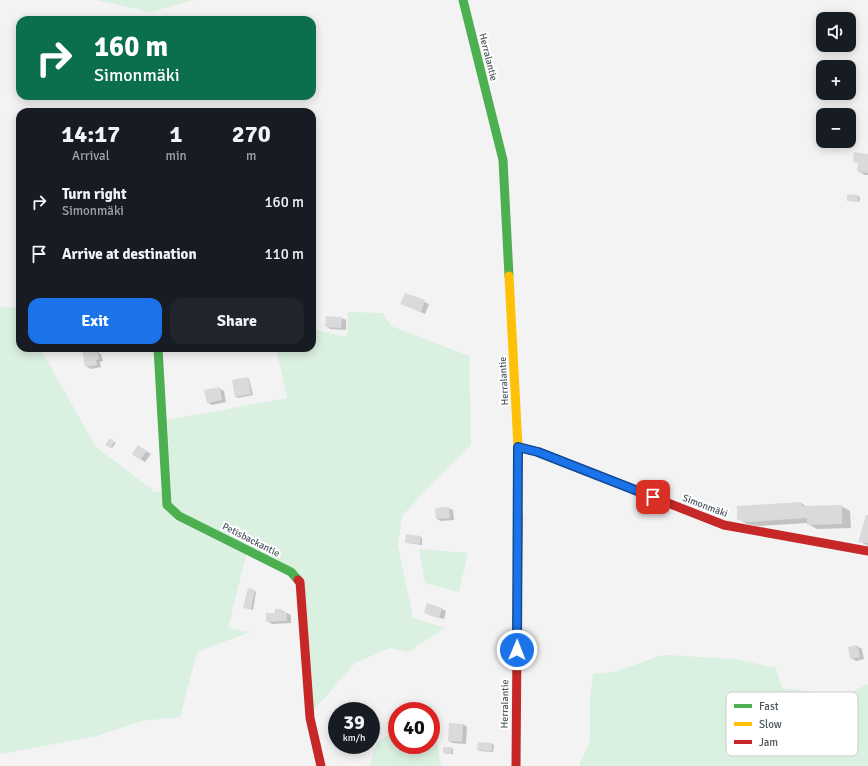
<!DOCTYPE html>
<html lang="en">
<head>
<meta charset="utf-8">
<style>
  :root { --surface:#171b24; --page:#20242c; --text:#f1f3f6; --muted:#9ea1a6; --accent:#1a73e8 }
  body { margin:0; font-family:Signika,sans-serif; background:var(--page); color:var(--text); height:100vh; display:flex; flex-direction:column; font-size:15px; white-space:nowrap }
  * { box-sizing:border-box; margin:0 }
  p { font-size:13px; color:var(--muted) }
  .icon { flex:none; width:22px; height:22px; fill:none; stroke:currentColor; stroke-width:2; stroke-linecap:round; stroke-linejoin:round }
  .map { position:relative; flex:1; overflow:hidden }
  .sheet { position:absolute; left:16px; top:108px; width:300px; height:244px; display:flex; flex-direction:column; background:var(--surface); border-radius:12px; box-shadow:0 2px 10px #0003 }
  .sheet>* { flex:none }
  .banner { position:absolute; left:16px; top:16px; width:300px; height:84px; border-radius:12px; box-shadow:0 2px 10px #0003; background:#0b6e4f; color:#fff; overflow:hidden }
  .tools { position:absolute; left:816px; top:12px; display:grid; gap:8px }
  .tools a { display:grid; place-items:center; width:40px; height:40px; border-radius:8px; background:var(--surface); box-shadow:0 2px 10px #0003; font-size:20px }
  .speed { position:absolute; left:328px; top:702px; display:flex; gap:8px; font-size:20px; font-weight:700; text-align:center }
  .speed>* { display:grid; place-content:center; width:52px; height:52px; border-radius:50%; background:var(--surface); box-shadow:0 2px 10px #0003; line-height:1 }
  .speed small { font-size:10px; font-weight:400 }
  .speed .limit { border:6px solid #d22; background:#fff; color:#111 }
  .pin { position:absolute; display:grid; place-items:center; width:34px; height:34px; color:#fff; margin:-17px; border-radius:8px; box-shadow:0 2px 6px #0006 }
  .me { position:absolute; width:44px; margin:-22px; rotate:1deg; stroke-linejoin:round; filter:drop-shadow(0 0 3px #0008) }
  .turn { display:flex; align-items:center; gap:14px; height:84px; padding:0 12px; font-size:18px }
  .turn .icon { width:52px; height:52px; stroke-width:2.5 }
  .turn b { display:block; font-size:28px; line-height:34px }
  .eta { display:flex; justify-content:space-evenly; align-items:center; height:68px; text-align:center }
  .eta b { font-size:24px; font-weight:700; line-height:28px }
  .button { display:flex; gap:8px; margin-top:auto; padding:8px 12px }
  .button a { flex:1; height:46px; border-radius:12px; background:var(--accent); color:#fff; font-size:16px; font-weight:700; line-height:46px; text-align:center }
  .button a+a { background:var(--page); color:var(--text) }
  ul { padding:0; list-style:none }
  li { display:flex; align-items:center; gap:12px; height:52px; padding:0 12px }
  li div { flex:1 }
  li b { display:block; font-size:15px }
  li em { font-style:normal }
  .map>svg:first-child { display:block }
  .green { fill:#daf0e1 }
  .shadow { fill:#0003 }
  .building { fill:#d9dadb }
  .lines { fill:none; stroke-linecap:round; stroke-linejoin:round }
  .fast { stroke:#4caf50; stroke-width:9 }
  .slow { stroke:#ffc107; stroke-width:9 }
  .jam { stroke:#c62828; stroke-width:9 }
  .route-casing { stroke:#114b97; stroke-width:10 }
  .route { stroke:#1a73e8; stroke-width:7 }
  .labels { text-anchor:middle; dominant-baseline:central; stroke-width:4; stroke-linejoin:round; paint-order:stroke }
  .street-label { font-size:10px; fill:#4b565f; stroke:#fff }
  .key { fill:#fff; stroke:#c9cccf; stroke-width:1 }
  .key-label { font-size:11px; fill:#4b565f }
</style>
</head>
<body>
<div class="map">
<svg width="868" height="766" viewBox="0 0 868 766">
  <rect width="100%" height="100%" fill="#f3f3f3"/>
  <path class="green" d="M96 0H193L151 12Z
    M0 306 17 308 20 313V348H40L96 447 155 492 171 491 167 420 287 398 276 348H312V329L347 337 348 312 383 313 391 326 469 356 471 445 427 489 402 516 398 545 413 618 445 628 408 652 390 648 355 663 313 711 303 581 248 547 228 628 250 632 197 652 180 717 141 721 97 736 0 754Z
    M419 549 468 553 459 592 425 583Z
    M667 655 735 659 776 668 782 688 844 696 868 684V766H580V762L590 742V697L593 674 615 672 656 657Z
    M431 703 441 766H369L377 743 397 728V745H431V711H421Z"/>
  <path class="shadow" d="M868 155V175H865L858 171 859 164 854 161Z
    M858 196 860 197 859 202 850 201 848 200Z
    M18 282H20V291L16 289Z
    M405 294 429 304 425 314 402 304Z
    M342 318 346 320V330L330 329 326 326Z
    M90 348H95L98 350 99 353 101 354 103 361 100 362 101 367 91 369 86 366Z
    M247 378 249 379 253 395 238 398 236 397 233 381Z
    M219 388 224 391 226 402 212 405 207 402Z
    M110 439 116 443 112 448 106 444Z
    M143 449 151 454 145 462 133 454Z
    M801 503 807 507 841 506 850 511 851 528 817 529 808 524V523L758 526 747 524 738 519Z
    M448 508 453 510 454 520 441 521 437 519Z
    M868 523V546L859 541Z
    M420 537 422 538V545L408 543 406 542Z
    M254 591 256 592 253 610 246 608Z
    M427 604 442 609 446 611 444 619 429 615 425 612Z
    M281 610 291 615V623L272 624 267 621Z
    M857 646 862 649 864 659 856 661 851 658Z
    M463 724 467 727 466 744 453 743 449 741Z
    M492 744 494 745 493 752 480 751 478 750Z
    M451 748 453 749V754H446L444 753Z"/>
  <path class="building" d="M854 152 868 154V173L857 171 858 163 853 162Z
    M847 194 858 195V202L847 201Z
    M405 293 425 300 421 312 400 304Z
    M326 316 342 317 341 328 325 327Z
    M82 348H94L95 351H97L99 359 96 360 97 365 85 367Z
    M248 377 251 394 235 397 232 380Z
    M220 387 222 400 207 403 204 390Z
    M110 438 115 442 110 448 105 445Z
    M138 445 147 451 140 460 132 454Z
    M801 502 802 506 842 505V524L807 525V518L748 522 737 520V506Z
    M449 507 450 518 436 519 435 508Z
    M866 515H868V543L858 542Z
    M406 534 421 536 420 544 405 543Z
    M248 588 255 590 251 609 243 608Z
    M427 603 442 608 439 618 424 613Z
    M275 609H281L282 612H286L287 621 266 622V613H275Z
    M857 645 860 657 850 659 848 647Z
    M449 723 463 724 462 742 448 741Z
    M478 742 492 743V751L477 750Z
    M443 747H452L451 754 443 753Z"/>
  <g class="lines">
    <path class="fast" d="M463 0 503 160 509 276
      M158 348 167 505 179 516 291 572 298 580"/>
    <path class="slow" d="M509 276 518 447V517"/>
    <path class="jam" d="M518 447 538 452 724 525 868 551
      M298 580 300 582 310 718 321 766
      M516 766 518 517"/>
  </g>
  <g class="lines">
    <defs>
      <path id="route" d="M517 650 518 447 538 452 653 497"/>
    </defs>
    <use href="#route" class="route-casing"/>
    <use href="#route" class="route"/>
  </g>
  <g class="labels">
    <g class="street-label">
      <text transform="translate(488 57) rotate(76)">Herralantie</text>
      <text transform="translate(504 381) rotate(-93)">Herralantie</text>
      <text transform="translate(705 506) rotate(21)">Simonmäki</text>
      <text transform="translate(251 540) rotate(27)">Petisbackantie</text>
      <text transform="translate(505 704) rotate(-89)">Herralantie</text>
    </g>
  </g>
  <rect x="726" y="692" width="132" height="64" rx="6" class="key"/>
  <rect x="734" y="704" width="18" height="4" fill="#4caf50"/>
  <rect x="734" y="722" width="18" height="4" fill="#ffc107"/>
  <rect x="734" y="740" width="18" height="4" fill="#c62828"/>
  <g class="key-label">
    <text x="759" y="710">Fast</text>
    <text x="759" y="728">Slow</text>
    <text x="759" y="746">Jam</text>
  </g>
</svg>
<div class="tools">
<a><svg class="icon" aria-label="sound" viewBox="0 0 24 24"><path d="M4 9h4l5-4v14l-5-4H4zM17 9q2 3 0 6"/></svg></a>
<a>+</a>
<a>−</a>
</div>
<div class="speed"><div>39<small>km/h</small></div><div class="limit">40</div></div>
<div class="pin" style="left:653px;top:497px;background:#d93025"><svg class="icon" aria-label="arrive" viewBox="0 0 24 24"><path d="M6 21V4h12l-3 4 3 4H6"/></svg></div>
<svg class="me" style="left:517px;top:650px" viewBox="-20 -20 40 40"><circle r="17" fill="#1a73e8" stroke="#fff" stroke-width="3"/><path d="M0-11L8 9 0 5-8 9z" fill="#fff"/></svg>
<div class="banner">
<div class="turn"><svg class="icon" aria-label="right" viewBox="0 0 24 24"><path d="M7 20v-9h11M14 6l5 5-5 5"/></svg><div><b>160 m</b>Simonmäki</div></div>
</div>
<section class="sheet">
<div class="eta">
<div><b>14:17</b><p>Arrival</p></div>
<div><b>1</b><p>min</p></div>
<div><b>270</b><p>m</p></div>
</div>
<ul>
<li><svg class="icon" aria-label="right" viewBox="0 0 24 24"><path d="M7 20v-9h11M14 6l5 5-5 5"/></svg><div><b>Turn right</b><p>Simonmäki</p></div><em>160 m</em></li>
<li><svg class="icon" aria-label="arrive" viewBox="0 0 24 24"><path d="M6 21V4h12l-3 4 3 4H6"/></svg><div><b>Arrive at destination</b></div><em>110 m</em></li>
</ul>
<div class="button"><a>Exit</a><a>Share</a></div>
</section>
</div>
</body>
</html>
